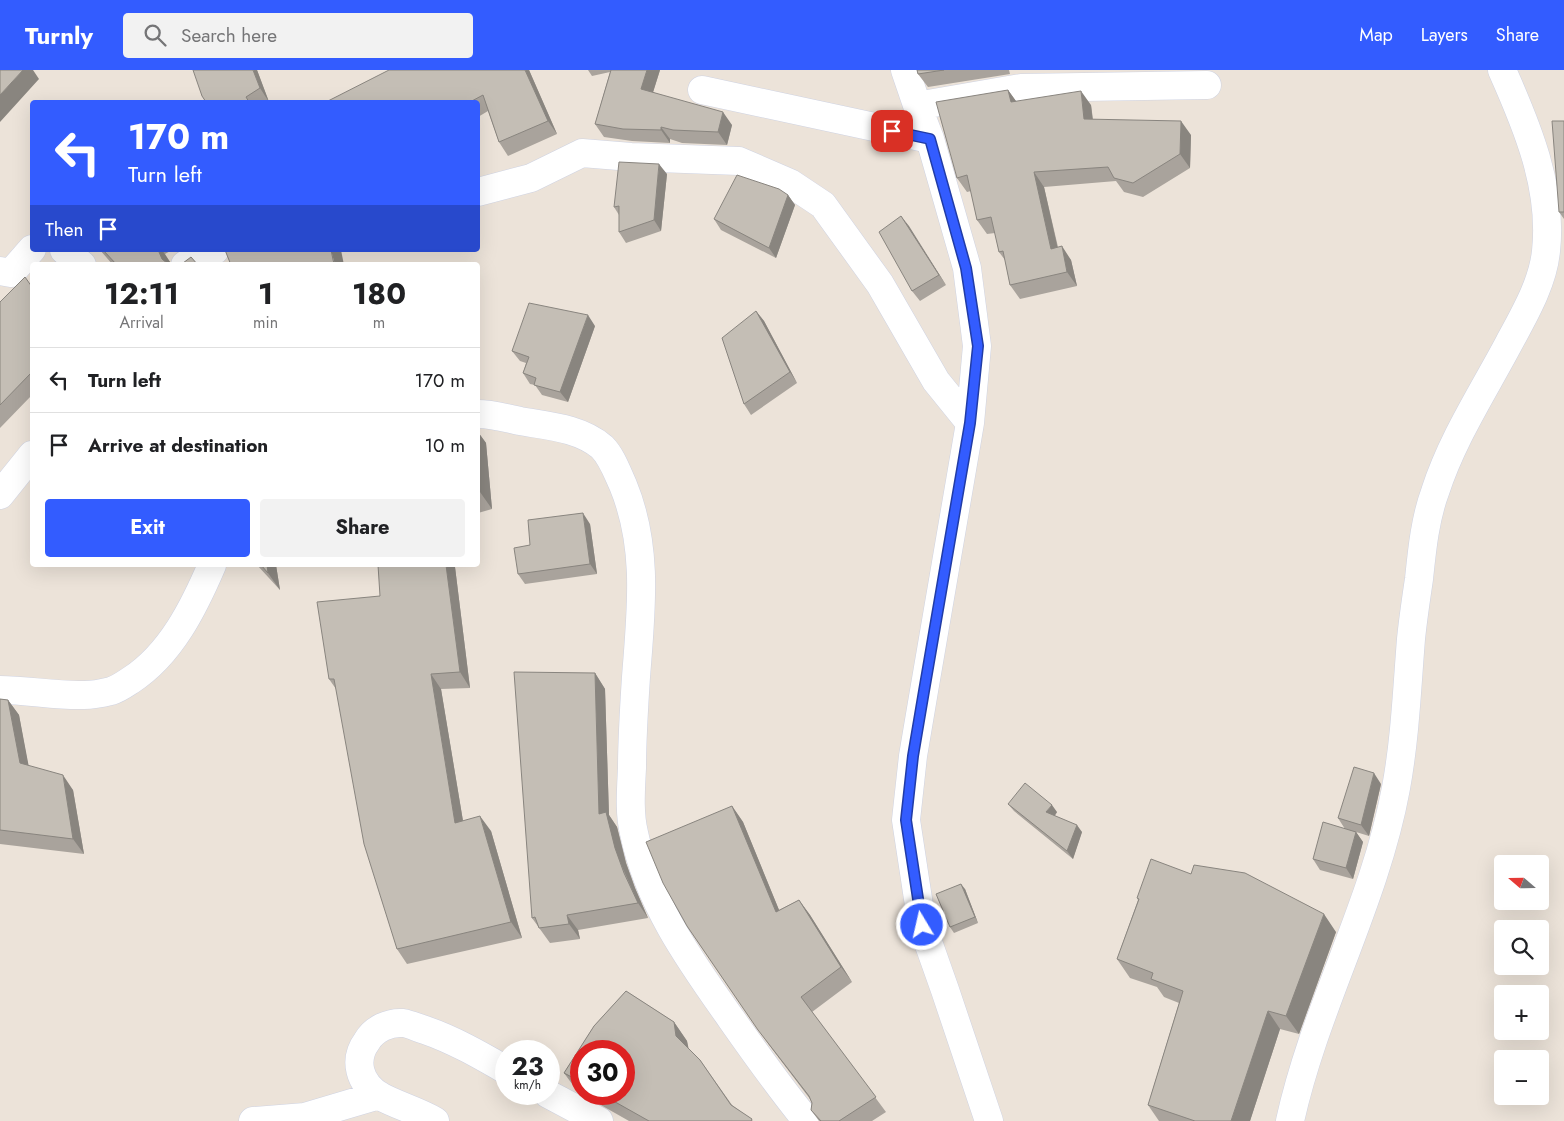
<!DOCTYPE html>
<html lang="en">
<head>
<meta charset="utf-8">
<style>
  :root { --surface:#fff; --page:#f2f2f2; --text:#202124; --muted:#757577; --line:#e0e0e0; --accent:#335cff }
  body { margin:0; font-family:Jost,sans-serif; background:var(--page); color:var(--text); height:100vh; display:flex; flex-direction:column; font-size:19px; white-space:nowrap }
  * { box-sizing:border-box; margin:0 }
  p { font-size:16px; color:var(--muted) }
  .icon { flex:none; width:28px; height:28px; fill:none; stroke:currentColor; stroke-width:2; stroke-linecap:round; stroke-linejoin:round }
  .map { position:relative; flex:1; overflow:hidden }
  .panel { position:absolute; left:30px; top:192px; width:450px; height:305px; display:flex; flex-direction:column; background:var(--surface); border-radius:5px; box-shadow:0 5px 20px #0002 }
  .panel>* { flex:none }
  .top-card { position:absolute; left:30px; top:30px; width:450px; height:152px; border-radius:5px; box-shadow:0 5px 20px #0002; background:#335cff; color:#fff; overflow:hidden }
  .needle { width:32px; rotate:290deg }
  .tools { position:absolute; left:1494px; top:785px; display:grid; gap:10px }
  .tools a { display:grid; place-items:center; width:55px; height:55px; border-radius:5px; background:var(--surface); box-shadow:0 5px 20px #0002; font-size:25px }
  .speed { position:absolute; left:495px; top:970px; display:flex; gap:10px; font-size:25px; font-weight:700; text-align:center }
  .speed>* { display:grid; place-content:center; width:65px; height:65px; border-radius:50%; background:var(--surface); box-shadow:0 5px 20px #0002; line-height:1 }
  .speed small { font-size:12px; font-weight:400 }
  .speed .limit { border:8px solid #d22; background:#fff; color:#111 }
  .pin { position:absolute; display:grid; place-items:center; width:42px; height:42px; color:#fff; margin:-21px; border-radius:10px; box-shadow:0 2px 8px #0006 }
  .me { position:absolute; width:55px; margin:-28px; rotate:351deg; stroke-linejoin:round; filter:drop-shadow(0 0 4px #0008) }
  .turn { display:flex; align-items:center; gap:18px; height:105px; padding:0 15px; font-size:22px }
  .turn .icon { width:65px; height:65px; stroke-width:2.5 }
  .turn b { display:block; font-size:35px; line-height:42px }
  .then { display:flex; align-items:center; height:48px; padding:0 15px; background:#0003; gap:10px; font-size:19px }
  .eta { display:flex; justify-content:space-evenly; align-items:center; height:85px; text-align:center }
  .eta b { font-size:30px; font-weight:700; line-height:35px }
  .button { display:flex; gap:10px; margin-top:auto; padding:10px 15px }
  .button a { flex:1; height:58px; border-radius:5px; background:var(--accent); color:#fff; font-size:20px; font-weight:700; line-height:58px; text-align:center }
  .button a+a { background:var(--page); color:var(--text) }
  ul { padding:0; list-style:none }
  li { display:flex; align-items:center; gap:15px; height:65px; padding:0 15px; border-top:1px solid var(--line) }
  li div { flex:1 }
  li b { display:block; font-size:19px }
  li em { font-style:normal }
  header { display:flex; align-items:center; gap:30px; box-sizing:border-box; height:70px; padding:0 25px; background:var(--accent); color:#fff }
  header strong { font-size:24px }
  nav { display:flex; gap:28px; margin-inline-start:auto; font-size:18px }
  .search { width:350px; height:45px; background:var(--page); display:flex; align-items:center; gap:12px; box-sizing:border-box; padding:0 18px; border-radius:5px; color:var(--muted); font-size:19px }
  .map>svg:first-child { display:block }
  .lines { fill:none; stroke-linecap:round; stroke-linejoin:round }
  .minor-casing { stroke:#cfd3e2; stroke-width:29 }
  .minor { stroke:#fff; stroke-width:28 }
  .wall { fill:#a9a39c; fill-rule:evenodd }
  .shaded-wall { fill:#89857f }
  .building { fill:#c4beb5; stroke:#89857f }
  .route-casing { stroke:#213ca6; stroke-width:12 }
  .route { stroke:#335cff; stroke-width:9 }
</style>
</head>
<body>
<header>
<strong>Turnly</strong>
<div class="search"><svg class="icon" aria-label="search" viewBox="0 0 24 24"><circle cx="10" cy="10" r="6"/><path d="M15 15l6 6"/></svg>Search here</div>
<nav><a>Map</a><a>Layers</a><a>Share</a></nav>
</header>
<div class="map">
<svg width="1564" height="1051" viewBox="0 0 1564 1051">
  <rect width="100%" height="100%" fill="#ece3d9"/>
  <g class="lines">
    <defs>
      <path id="minor" d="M905 0 917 35 930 69 967 198 977 276 970 353 924 621 913 686 906 750 922 855 945 920 989 1051
        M702 20 930 69
        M928 34 1021 18 1207 15
        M478 122 531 108 582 83 631 87 739 91 790 113 823 135 880 214 936 311 970 353
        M64 180 82 195
        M185 195 200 184 215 180
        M0 201 11 203 32 179
        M478 344C492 344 506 348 520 351 548 356 580 358 602 377 612 387 617 402 623 415 649 478 641 541 636 607 634 638 632 668 632 698 631 719 629 743 634 763 648 831 688 888 727 943 753 980 778 1016 807 1051
        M0 425 32 385
        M0 620C28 620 56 626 84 625 93 625 103 623 111 621 118 619 125 614 131 610 171 584 194 537 212 495
        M548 1024 599 1051
        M253 1051 305 1047 379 1025
        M435 1051C418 1041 396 1035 380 1026 359 1013 353 990 367 971 374 959 389 952 403 953 410 954 418 958 425 960 454 970 480 985 506 1000
        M1290 1051C1315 937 1375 833 1396 718 1405 669 1407 619 1411 569 1413 549 1416 529 1419 509 1422 480 1425 449 1435 422 1452 369 1483 322 1509 273 1524 245 1543 213 1546 181 1553 118 1527 56 1502 0"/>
    </defs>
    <use href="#minor" class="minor-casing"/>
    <use href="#minor" class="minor"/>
  </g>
  <path class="wall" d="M257 0 269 32H206Z
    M529 0 557 64 508 86 499 72 488 41 478 47V32H326Z
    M588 0H660L653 22 732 55 727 75 682 73 670 69V73L632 71 604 67 595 54 610 2 592 6Z
    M917 0H1009L1010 4 928 17 918 4Z
    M1008 20 1016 31 1091 35 1093 49 1191 65 1190 98 1143 127 1124 122 1116 111 1044 117 1058 177 1071 190 1077 216 1020 229 1010 215 1005 190 999 182 995 163 987 164 977 150 971 121 967 122 957 108Z
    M1564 51V149L1559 142Z
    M667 104 661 161 626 173 619 162V145L614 137Z
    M788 125 795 135 776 188 721 160 714 149Z
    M901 146 946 215 920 231 912 221Z
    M100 180H172L165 184 170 192V194L174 195H113Z
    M32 217V325L0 358V232Z
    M756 241 764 251 797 313 751 345 744 334Z
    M595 256 568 332 542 325 535 315 530 314 523 303 526 293 520 291 512 281Z
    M478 362 486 373 492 439 478 443Z
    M590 454 597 504 525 514 518 504 530 475Z
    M257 495H276L280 520Z
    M455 497 470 618 441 619 463 751 491 761 522 868 407 894 397 879 336 619 329 609 380 526Z
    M595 603 605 619 609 745 617 757 626 793 635 818 648 848 578 860 580 869 550 873 532 848Z
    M0 629 8 630 19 645 28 695 73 720 84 784 0 774Z
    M1381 714 1369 766 1356 762 1363 772 1353 809 1320 800 1313 789 1345 759 1338 748Z
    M1008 734 1057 742 1055 746 1082 762 1073 789 1014 741Z
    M732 736 743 752 779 840 799 830 810 845 852 912 812 942 886 1042 872 1051H819L811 1040 812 1033 810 1029 769 975 687 856Z
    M965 819 978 853 954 863 950 857Z
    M1137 828 1336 862 1299 964 1280 959 1250 1051H1159L1148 1035 1179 933 1164 927 1157 917 1130 908 1117 889 1138 830Z
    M626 921 674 952 687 971 688 978 700 990 732 1035 753 1051H629L578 1022 564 1003 594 956ZM581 981H624V1024H581Z"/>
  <path class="shaded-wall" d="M23 0H33L39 9 0 52V25Z
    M253 0H257L269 32 260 18Z
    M525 0H529L557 64 548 51Z
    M647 0H660L650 32 641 19Z
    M1008 20 1018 34 1011 32Z
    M1081 21 1091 35 1094 63 1084 49Z
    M723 42 732 55 727 75 718 62Z
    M1181 51 1191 65 1190 98 1180 84Z
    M661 57 670 69V73L661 60Z
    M659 94 667 104 661 161 654 150Z
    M1034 102 1044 117 1061 193 1051 179Z
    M788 125 795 135 776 188 769 178Z
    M901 146 909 156 946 215 939 205Z
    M1062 176 1071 190 1077 216 1067 202Z
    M159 180H162L170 192V195L162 189 159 182Z
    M331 180H341L344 195H335Z
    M756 241 764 251 797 313 790 302Z
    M588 245 595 256 568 332 560 322Z
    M478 289 480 316 478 313Z
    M478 362 486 373 492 439 480 422 478 398Z
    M583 443 590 454 597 504 590 494Z
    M267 495H276L280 520 268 503Z
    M446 495H453L455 497 470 618 460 602Z
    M595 603 605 619 609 745 617 757 626 793 635 818 648 848 638 833 599 744Z
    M431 604 441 619 466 769 455 753Z
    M8 630 19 645 31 708 20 693Z
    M1374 703 1381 714 1369 766 1361 755Z
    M63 705 73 720 84 784 73 769Z
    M1052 735 1057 742 1051 750 1046 742Z
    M732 736 743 752 786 857 776 842Z
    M480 746 491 761 522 868 511 852Z
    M1077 755 1082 762 1073 789 1067 781Z
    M1356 762 1363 772 1353 809 1346 798Z
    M961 814 965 819 978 853 975 847Z
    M799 830 810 845 852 912 841 897Z
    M1324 844 1336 862 1299 964 1286 946Z
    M567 845 578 860 580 869 569 854Z
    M1268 941 1280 959 1250 1051H1231Z
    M674 952 687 971 690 985 676 966Z"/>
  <path class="building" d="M0 0H23L0 25Z
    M193 0H253L260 18 246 27 249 32H206L202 26Z
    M389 0H525L548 51 499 72 483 25 470 32H326Z
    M611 0H647L641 19 723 42 718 62 673 60 661 57V60L623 59 595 54Z
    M917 0H944L918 4Z
    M1008 20 1011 32 1081 21 1084 49 1181 51 1180 84 1133 113 1114 108 1108 97 1034 102 1051 179 1062 176 1067 202 1010 215 1003 181 999 182 991 147 977 150 967 105 957 108 936 32Z
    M1552 51H1564V142H1559Z
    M619 92 659 94 654 150 619 162V136L614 137Z
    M737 105 779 119 788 125 769 178 714 149Z
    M901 146 939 205 912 221 879 162Z
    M103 180H159V182L162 189 168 194 174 195H117Z
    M225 180H331L334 194 340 195H231Z
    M191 187 198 195H177L183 193Z
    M25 207 32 217V302L0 335V232Z
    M529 233 588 245 560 322 534 315 536 308 523 303 529 287 512 281Z
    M756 241 790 302 744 334 722 268Z
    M478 398 480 422H478Z
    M583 443 590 494 518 504 514 478 530 475 528 450Z
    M261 495H267L268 503Z
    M378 495H446L460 602 431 604 455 753 480 746 511 852 397 879 364 774 334 609H329L317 532 380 526Z
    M514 602 595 603 599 744 606 742 615 778 624 803 638 833 567 845 569 854 539 858 535 847 532 848Z
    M0 629 8 630 20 693 63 705 73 769 0 760Z
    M1354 697 1374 703 1361 755 1338 748Z
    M1025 713 1052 735 1046 742 1077 755 1067 781 1008 734Z
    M732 736 776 842 799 830 841 897 801 927 876 1027 839 1051H821L811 1040 812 1033 809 1026 758 960 687 856 663 813 646 772Z
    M1323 752 1356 762 1346 798 1313 789Z
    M1151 789 1191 804 1194 795 1245 803 1324 844 1286 946 1268 941 1231 1051H1195L1148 1035 1183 921 1151 909 1153 903 1117 889 1139 829 1137 828Z
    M961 814 975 847 950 857 936 824Z
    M626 921 674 952 676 966 700 990 731 1035 752 1049 751 1051H649L601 1024H624V981H581V1012L564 1003 594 956Z"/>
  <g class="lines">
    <defs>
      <path id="route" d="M892 61 930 69 966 198 978 276 970 353 924 621 913 686 906 750 922 855"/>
    </defs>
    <use href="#route" class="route-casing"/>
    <use href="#route" class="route"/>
  </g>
</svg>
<div class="tools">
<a><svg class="needle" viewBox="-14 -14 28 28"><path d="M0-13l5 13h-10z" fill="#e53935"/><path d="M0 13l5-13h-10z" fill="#757577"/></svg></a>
<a><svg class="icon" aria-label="search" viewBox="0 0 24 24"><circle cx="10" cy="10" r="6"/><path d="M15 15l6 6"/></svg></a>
<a>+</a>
<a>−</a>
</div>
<div class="speed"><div>23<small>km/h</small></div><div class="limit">30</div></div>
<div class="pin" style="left:892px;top:61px;background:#d93025"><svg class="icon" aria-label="arrive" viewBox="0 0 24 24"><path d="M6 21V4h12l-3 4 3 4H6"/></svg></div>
<svg class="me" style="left:922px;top:855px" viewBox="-20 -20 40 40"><circle r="17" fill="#335cff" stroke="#fff" stroke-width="3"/><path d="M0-11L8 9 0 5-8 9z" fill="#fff"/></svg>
<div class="top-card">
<div class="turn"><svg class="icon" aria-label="left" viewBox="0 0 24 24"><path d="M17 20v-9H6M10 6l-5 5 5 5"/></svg><div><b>170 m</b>Turn left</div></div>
<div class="then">Then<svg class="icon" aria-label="arrive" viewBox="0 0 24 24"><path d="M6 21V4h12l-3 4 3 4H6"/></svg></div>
</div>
<section class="panel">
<div class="eta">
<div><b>12:11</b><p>Arrival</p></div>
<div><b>1</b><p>min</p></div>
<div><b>180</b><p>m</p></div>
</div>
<ul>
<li><svg class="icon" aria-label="left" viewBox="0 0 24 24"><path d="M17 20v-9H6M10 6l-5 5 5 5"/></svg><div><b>Turn left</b></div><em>170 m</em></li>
<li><svg class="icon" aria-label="arrive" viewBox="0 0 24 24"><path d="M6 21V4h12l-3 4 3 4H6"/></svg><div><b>Arrive at destination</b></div><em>10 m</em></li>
</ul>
<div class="button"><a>Exit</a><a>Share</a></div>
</section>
</div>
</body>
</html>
